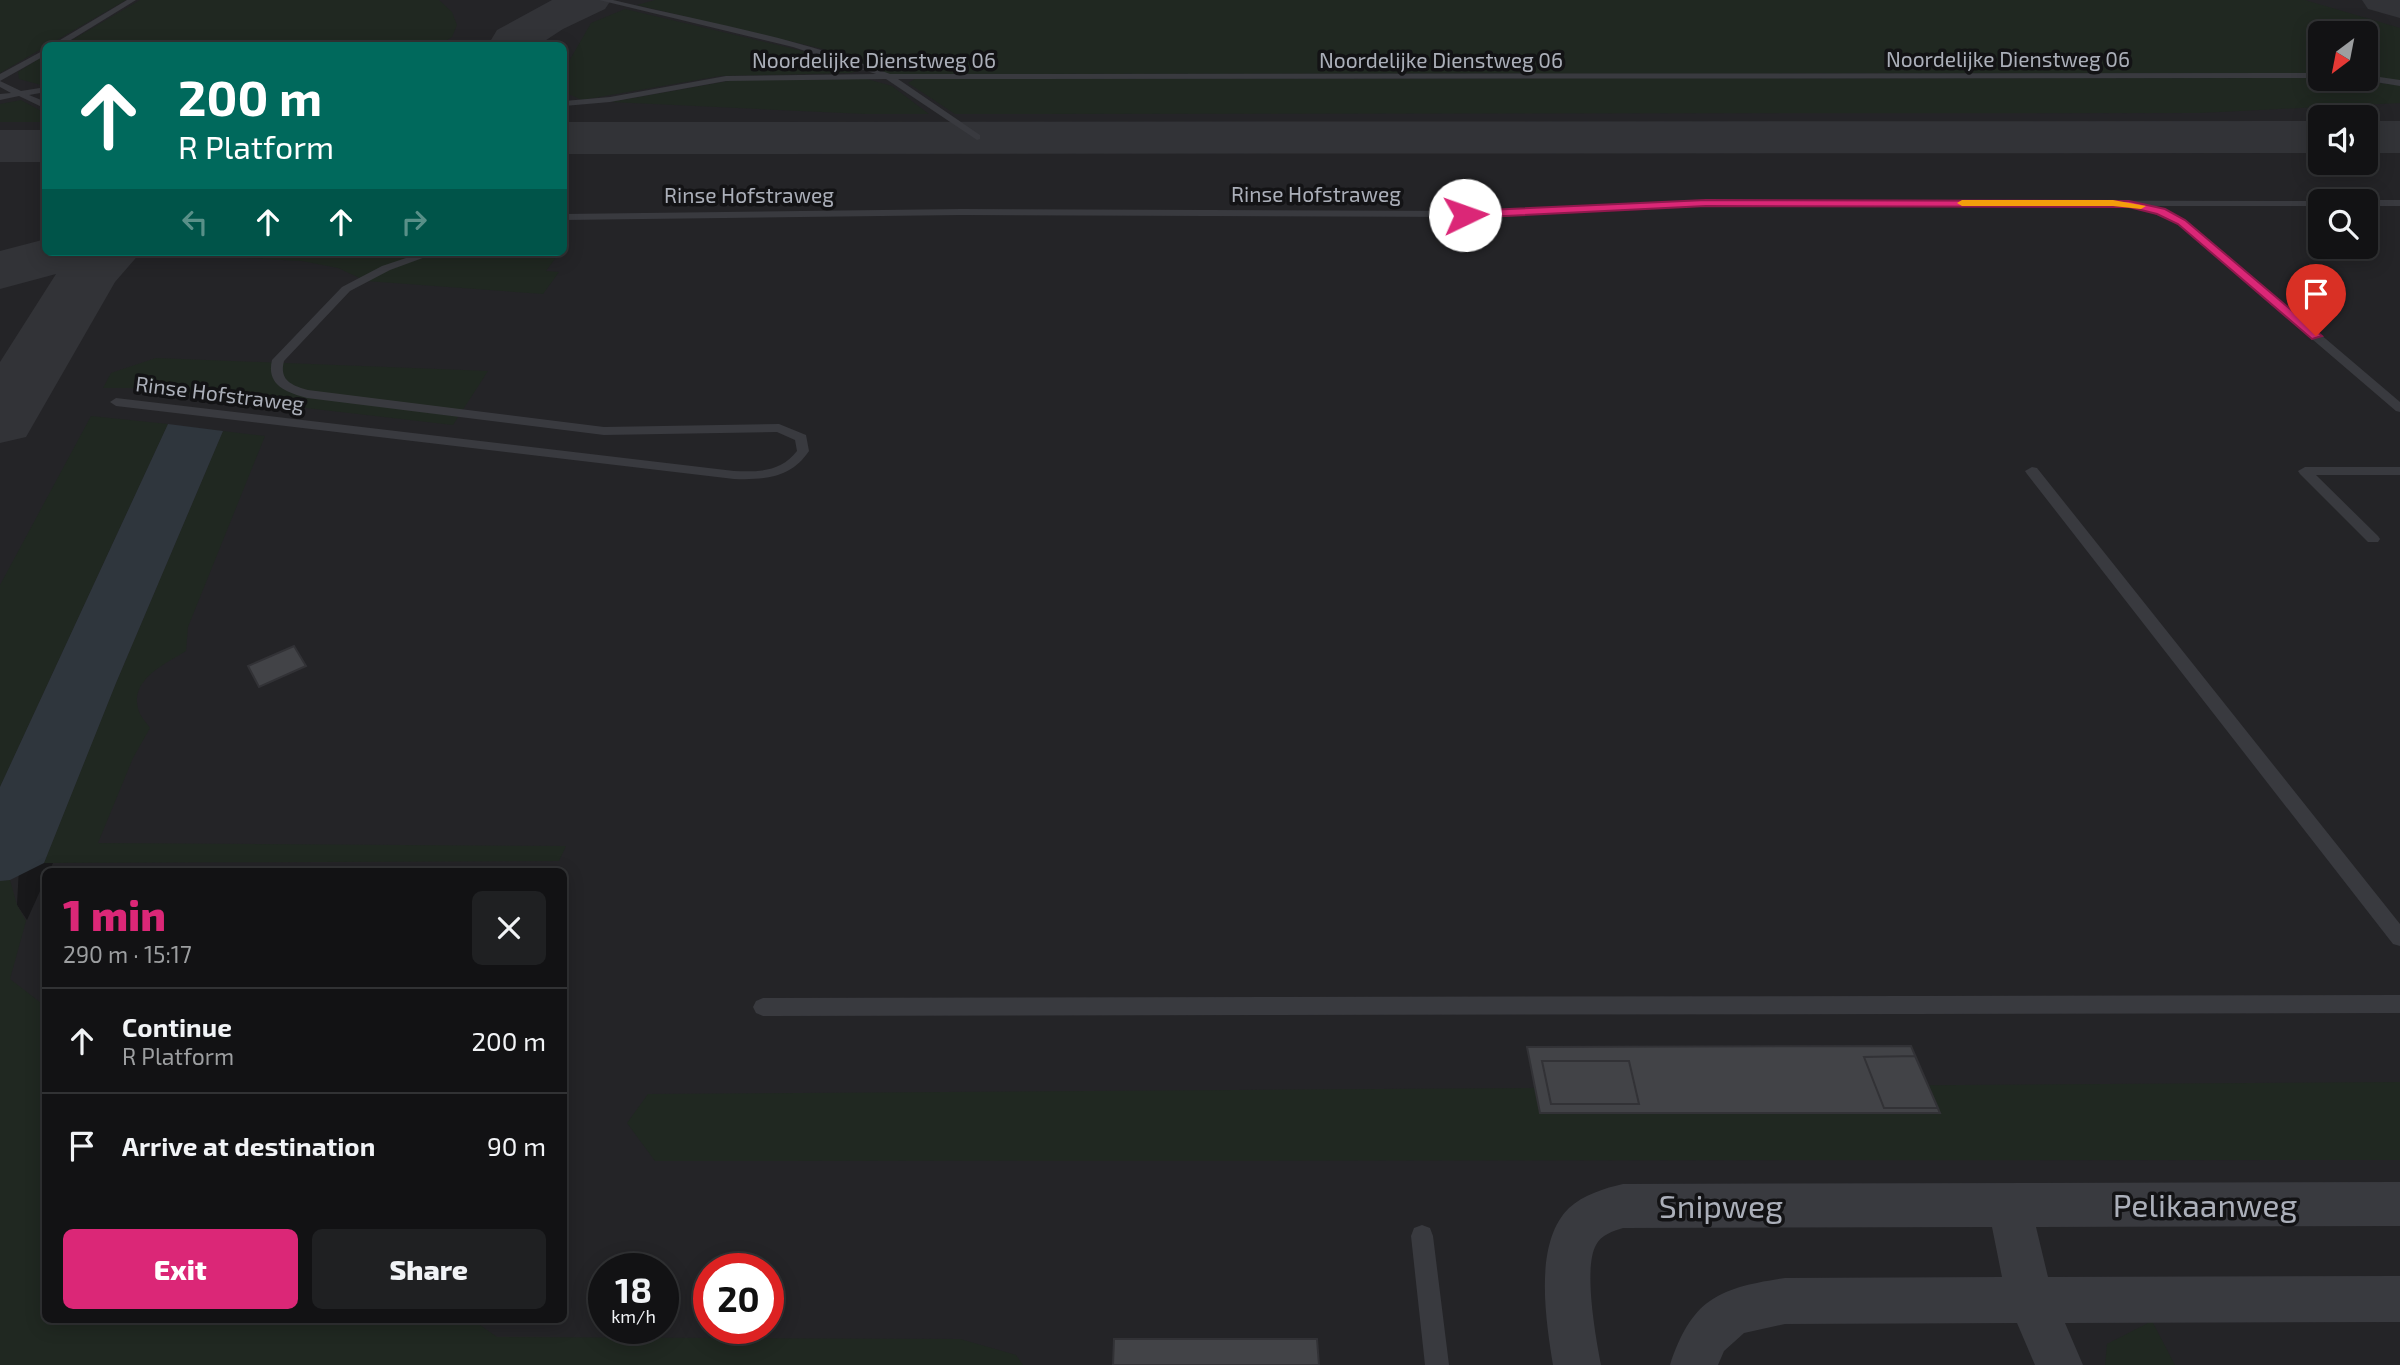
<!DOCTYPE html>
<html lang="en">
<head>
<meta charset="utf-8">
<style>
  :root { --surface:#121214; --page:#1f2022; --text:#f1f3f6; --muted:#9c9ea0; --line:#313234; --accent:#db2777 }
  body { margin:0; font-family:"Exo 2",sans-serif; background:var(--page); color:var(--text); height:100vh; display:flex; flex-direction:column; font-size:26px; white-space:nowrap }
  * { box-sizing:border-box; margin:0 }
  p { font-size:23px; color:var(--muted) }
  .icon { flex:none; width:38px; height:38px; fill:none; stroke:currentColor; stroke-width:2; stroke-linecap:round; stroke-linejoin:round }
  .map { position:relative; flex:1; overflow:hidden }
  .side { position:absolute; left:42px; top:868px; width:525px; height:455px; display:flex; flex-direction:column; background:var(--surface); border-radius:10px; box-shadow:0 4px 18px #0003,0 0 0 2px var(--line) }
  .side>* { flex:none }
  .hud { position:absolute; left:42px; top:42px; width:525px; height:214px; border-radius:10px; box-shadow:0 4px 18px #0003,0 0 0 2px var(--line); background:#00695c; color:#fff; overflow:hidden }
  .needle { width:46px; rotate:212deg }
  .buttons { position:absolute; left:2308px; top:21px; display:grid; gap:14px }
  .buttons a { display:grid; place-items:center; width:70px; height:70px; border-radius:10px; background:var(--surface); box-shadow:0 4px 18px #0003,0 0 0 2px var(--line); font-size:35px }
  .speed { position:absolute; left:588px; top:1253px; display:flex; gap:14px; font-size:35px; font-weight:700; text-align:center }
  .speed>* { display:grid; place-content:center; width:91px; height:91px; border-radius:50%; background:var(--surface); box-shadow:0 4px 18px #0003,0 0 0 2px var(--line); line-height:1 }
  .speed small { font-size:18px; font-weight:400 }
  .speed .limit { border:10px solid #d22; background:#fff; color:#111 }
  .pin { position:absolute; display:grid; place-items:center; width:60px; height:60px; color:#fff; margin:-72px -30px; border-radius:50% 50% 50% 0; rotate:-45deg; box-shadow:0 0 7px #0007 }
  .pin .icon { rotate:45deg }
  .me { position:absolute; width:77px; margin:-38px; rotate:87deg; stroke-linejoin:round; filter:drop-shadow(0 0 5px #0008) }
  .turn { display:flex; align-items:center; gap:24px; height:147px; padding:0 21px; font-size:32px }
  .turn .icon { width:91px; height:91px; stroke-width:2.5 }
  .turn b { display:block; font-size:49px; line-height:60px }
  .lanes { display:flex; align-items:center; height:66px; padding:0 21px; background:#0003; justify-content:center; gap:35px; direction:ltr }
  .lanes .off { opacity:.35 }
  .round { display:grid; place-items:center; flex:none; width:74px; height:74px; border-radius:10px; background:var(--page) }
  .head { display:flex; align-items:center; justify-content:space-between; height:119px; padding:0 21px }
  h1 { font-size:42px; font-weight:800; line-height:52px; color:var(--accent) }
  .action { display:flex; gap:14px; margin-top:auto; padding:14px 21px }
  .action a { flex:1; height:80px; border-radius:10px; background:var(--accent); color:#fff; font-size:28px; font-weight:800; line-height:80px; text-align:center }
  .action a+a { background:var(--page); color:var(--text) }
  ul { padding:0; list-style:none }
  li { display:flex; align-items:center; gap:21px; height:105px; padding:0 21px; border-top:2px solid var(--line) }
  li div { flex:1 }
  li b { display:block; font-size:26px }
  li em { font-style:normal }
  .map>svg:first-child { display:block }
  .built { fill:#242427; fill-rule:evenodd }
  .green { fill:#202821 }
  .water { fill:#2f363d }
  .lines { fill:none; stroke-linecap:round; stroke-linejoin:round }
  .taxiway { fill:#323337; fill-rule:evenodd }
  .building { fill:#424347; stroke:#323236; stroke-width:2 }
  .service { fill:#393a3f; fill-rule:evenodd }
  .minor { fill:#393a3f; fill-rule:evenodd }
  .route { fill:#db2777; stroke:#8e194d; stroke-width:2 }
  .slow { fill:#f59e0b }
  .labels { text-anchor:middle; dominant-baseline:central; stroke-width:7; stroke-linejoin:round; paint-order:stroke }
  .far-street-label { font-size:21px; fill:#abafb9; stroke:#131315 }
  .near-street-label { font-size:32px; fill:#abafb9; stroke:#131315 }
</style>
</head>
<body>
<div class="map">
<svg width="2400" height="1365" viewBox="0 0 2400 1365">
  <rect width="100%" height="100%" fill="#18181a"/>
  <path class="built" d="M0 0H2400V1365H0ZM2320 33H2366V79H2320ZM46 46H564V252H46ZM2320 117H2366V163H2320ZM2320 201H2366V247H2320ZM44 863H53L49 872H564V1320H46L45 880 27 920 17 905 19 868ZM604 1269H663V1328H604ZM709 1269H768V1328H709Z"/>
  <path class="green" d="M0 0H126L0 73Z
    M140 0H439L452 12 457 25 452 37 439 45 62 46Z
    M655 0H2305L2400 28V81L2366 76V33H2320V73L889 74 823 49 637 5Z
    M625 9 799 50 860 70 851 73 720 76 582 100 564 92V70L591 23Z
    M45 55V86L19 79 18 72Z
    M2320 78 2400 85V103L2200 113 955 114 908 83 915 79Z
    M867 79 892 86 929 114H865L611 102 734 80Z
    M21 100 45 113V122H0V104Z
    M238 252H560L546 271 559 272 543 294 366 281 338 268 302 261 226 257Z
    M156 358 488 371 453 425 133 388H103L111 373Z
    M91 416 168 424 0 787V585Z
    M223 431 265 436 188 627 186 651C167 663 130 679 138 708 139 715 146 722 150 728L133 758 98 843 566 846 559 861 44 863 116 683Z
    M10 880 17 905 26 921 10 979 45 1006 46 1320H473L497 1337 960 1339 1016 1355 1023 1365H0V881Z
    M2400 1082V1160L655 1161 627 1123 648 1094Z
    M2152 1321 2175 1365H2105L2107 1344Z"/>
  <path class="water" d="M168 424 223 431 116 683 44 863 10 880 0 881V787Z"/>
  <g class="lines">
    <path class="taxiway" d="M552 0H611L605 9 563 29 537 46H494L491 40 497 30Z
      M2362 0H2400V18L2368 9Z
      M2320 121V153L564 154V122Z
      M2366 121H2400V153H2366Z
      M0 130H46V162H0Z
      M46 239V252H141L115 282 26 437 0 443V362L56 274 0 289V251Z"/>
  </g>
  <path class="building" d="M294 646 306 666 259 687 248 666Z
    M1911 1046 1940 1113H1540L1527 1047Z
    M1915 1056 1938 1108H1884L1864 1057Z
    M1542 1061H1629L1639 1104H1551Z
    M1114 1339H1317L1319 1365H1113Z"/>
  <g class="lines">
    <path class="service" d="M127 0H136L61 46H50Z
      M599 0H613C705 22 802 38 890 74L2320 73V78L898 79 980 135V139L977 140 886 79 726 81 610 102 564 106V101L610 97 726 76 876 74 793 47Z
      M46 49V55L0 81V74Z
      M2366 75 2400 80V86L2363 80Z
      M0 81 21 91 46 87V92L29 95 46 102V109L19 96 0 100V94L11 93 0 87Z
      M1706 200 2324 201H2320V206H2153L2186 220 2400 402V412L2396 411 2178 224 2145 210V206H1706L1465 217 961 215 564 220V214L961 209 1465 211Z
      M2366 200H2400V206H2366V201H2362Z
      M424 252H439L390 270 350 291 284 361C279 380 291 385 308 390L604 427 779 424 806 435 809 451C791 478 765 480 734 479L116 406 110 402 116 398 734 471C758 472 781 472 797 451L795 440 777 432 604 435 307 398C286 392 266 385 272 360L342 287 382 266Z
      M2032 467 2037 468 2400 924V946L2393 944 2027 474 2025 471Z
      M2305 467H2400V475H2316L2378 536 2380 539 2378 542H2368L2300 474 2298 471Z
      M2400 995V1013L763 1016 756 1013 753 1007 756 1001 763 998Z
      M1422 1225 1430 1228 1433 1236 1449 1365H1425L1411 1236 1414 1228Z"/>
    <path class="minor" d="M2400 1182V1226L2036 1227 2048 1277 2400 1276V1322L2065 1323 2083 1365H2035L2017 1323 1785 1324 1744 1333 1724 1351 1718 1365H1670C1692 1299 1718 1288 1785 1278L2002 1277 1992 1227 1623 1228C1613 1231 1601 1235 1596 1245 1583 1268 1596 1339 1601 1365H1553C1546 1321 1533 1243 1569 1208 1583 1195 1605 1188 1623 1184Z"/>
  </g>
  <path class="route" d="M1706 200 2129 201 2165 209 2185 220 2322 336 2312 339 2178 224 2157 214 2129 207 1706 206 1465 218 1460 215 1465 211Z"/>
  <path class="slow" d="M2113 200 2146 206 2141 209 2113 206H1962L1957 203 1962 200Z"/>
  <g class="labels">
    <g class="far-street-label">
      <text x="2008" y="58">Noordelijke Dienstweg 06</text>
      <text x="874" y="59">Noordelijke Dienstweg 06</text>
      <text x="1441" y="59">Noordelijke Dienstweg 06</text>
      <text x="1316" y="193">Rinse Hofstraweg</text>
      <text x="749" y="194">Rinse Hofstraweg</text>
      <text transform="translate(220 393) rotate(7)">Rinse Hofstraweg</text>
    </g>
    <g class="near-street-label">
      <text x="2205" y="1204">Pelikaanweg</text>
      <text x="1721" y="1205">Snipweg</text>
    </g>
  </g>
</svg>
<div class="buttons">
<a><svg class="needle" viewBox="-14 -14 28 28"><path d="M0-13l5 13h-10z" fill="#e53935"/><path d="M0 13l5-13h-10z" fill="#9c9ea0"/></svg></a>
<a><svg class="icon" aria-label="sound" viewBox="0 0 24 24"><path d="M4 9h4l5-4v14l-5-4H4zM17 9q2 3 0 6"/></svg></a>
<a><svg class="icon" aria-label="search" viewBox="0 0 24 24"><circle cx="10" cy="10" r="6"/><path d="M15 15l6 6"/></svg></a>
</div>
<div class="speed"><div>18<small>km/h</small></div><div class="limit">20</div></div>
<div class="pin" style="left:2316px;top:336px;background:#d93025"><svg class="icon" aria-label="arrive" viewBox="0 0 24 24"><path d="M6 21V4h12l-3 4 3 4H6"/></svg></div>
<svg class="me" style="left:1465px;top:215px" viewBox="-20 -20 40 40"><circle r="19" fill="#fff"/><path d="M0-13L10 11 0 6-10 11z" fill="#db2777"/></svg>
<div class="hud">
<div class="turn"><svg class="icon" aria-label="ahead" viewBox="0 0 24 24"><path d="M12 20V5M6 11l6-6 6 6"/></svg><div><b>200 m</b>R Platform</div></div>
<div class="lanes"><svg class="icon off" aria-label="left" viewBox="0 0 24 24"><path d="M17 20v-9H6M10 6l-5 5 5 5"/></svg><svg class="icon" aria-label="ahead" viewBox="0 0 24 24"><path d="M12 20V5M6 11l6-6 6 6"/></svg><svg class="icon" aria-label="ahead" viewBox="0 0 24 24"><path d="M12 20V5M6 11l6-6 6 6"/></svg><svg class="icon off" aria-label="right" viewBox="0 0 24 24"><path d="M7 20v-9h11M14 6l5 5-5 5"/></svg></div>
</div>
<section class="side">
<div class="head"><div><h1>1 min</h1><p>290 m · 15:17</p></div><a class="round"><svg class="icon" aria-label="close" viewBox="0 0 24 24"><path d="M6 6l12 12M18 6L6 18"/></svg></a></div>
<ul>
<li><svg class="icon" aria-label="ahead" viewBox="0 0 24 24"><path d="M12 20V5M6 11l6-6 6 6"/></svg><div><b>Continue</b><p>R Platform</p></div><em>200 m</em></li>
<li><svg class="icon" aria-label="arrive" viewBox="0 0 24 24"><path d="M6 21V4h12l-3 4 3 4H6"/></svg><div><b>Arrive at destination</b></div><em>90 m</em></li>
</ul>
<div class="action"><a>Exit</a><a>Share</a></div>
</section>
</div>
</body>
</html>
